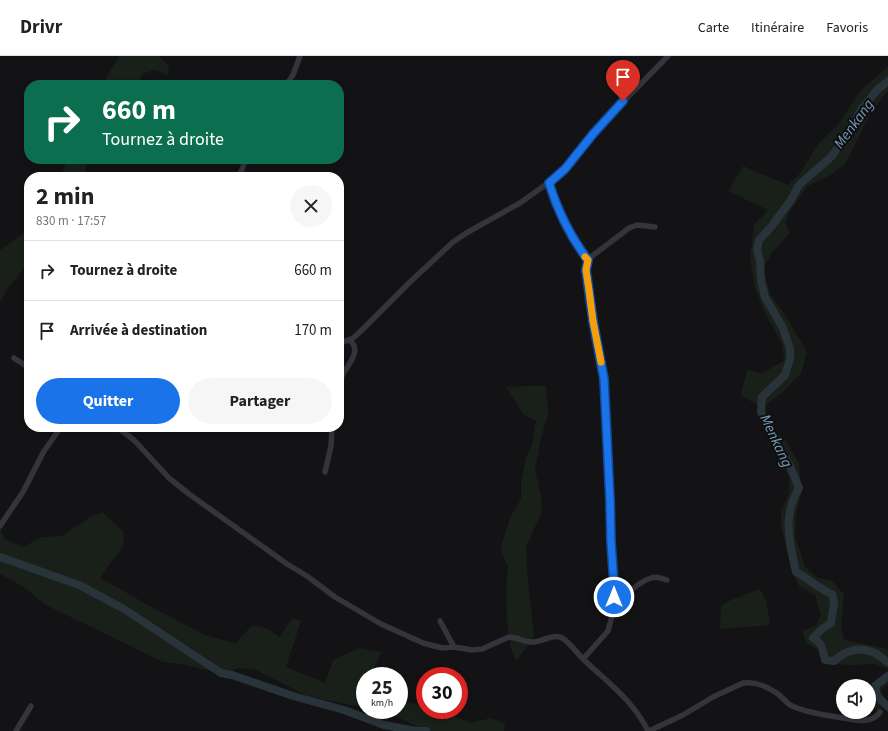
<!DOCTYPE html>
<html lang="fr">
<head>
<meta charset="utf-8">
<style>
  :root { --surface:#fff; --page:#f6f6f6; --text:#222; --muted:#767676; --line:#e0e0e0; --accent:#1a73e8 }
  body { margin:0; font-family:"Source Sans 3",sans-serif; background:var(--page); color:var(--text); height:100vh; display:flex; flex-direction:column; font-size:15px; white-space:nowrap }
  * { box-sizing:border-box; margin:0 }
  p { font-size:13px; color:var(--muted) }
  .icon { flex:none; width:22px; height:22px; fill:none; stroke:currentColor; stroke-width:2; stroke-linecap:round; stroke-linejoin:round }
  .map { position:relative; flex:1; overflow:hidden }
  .panel { position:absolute; left:24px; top:116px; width:320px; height:260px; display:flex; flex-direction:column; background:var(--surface); border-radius:16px; box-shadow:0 2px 6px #0003 }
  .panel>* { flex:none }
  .hud { position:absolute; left:24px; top:24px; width:320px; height:84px; border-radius:16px; box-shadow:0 2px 6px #0003; background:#0b6e4f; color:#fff; overflow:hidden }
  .fabs { position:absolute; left:836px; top:623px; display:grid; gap:8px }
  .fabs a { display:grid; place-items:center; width:40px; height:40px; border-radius:50%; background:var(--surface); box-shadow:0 2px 6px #0003; font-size:20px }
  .speed { position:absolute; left:356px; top:611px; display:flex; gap:8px; font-size:20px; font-weight:700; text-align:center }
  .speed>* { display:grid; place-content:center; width:52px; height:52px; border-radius:50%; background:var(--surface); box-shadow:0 2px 6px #0003; line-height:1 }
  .speed small { font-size:10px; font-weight:400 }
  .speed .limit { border:6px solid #d22; background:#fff; color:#111 }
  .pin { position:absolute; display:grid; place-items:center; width:34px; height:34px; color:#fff; margin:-41px -17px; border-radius:50% 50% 50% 0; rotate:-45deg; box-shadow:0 0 4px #0007 }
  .pin .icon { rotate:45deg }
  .me { position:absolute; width:44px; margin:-22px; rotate:0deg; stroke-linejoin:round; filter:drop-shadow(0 0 3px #0008) }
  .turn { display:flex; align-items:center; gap:14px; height:84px; padding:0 12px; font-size:18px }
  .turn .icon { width:52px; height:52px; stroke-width:2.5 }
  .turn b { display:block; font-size:28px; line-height:34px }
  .round { display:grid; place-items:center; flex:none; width:42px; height:42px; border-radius:21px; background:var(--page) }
  .head { display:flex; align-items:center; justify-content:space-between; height:68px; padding:0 12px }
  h1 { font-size:24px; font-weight:700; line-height:30px }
  .action { display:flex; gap:8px; margin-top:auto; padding:8px 12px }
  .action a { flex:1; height:46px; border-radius:24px; background:var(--accent); color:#fff; font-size:16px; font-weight:700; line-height:46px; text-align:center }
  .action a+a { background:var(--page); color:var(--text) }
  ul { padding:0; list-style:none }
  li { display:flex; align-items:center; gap:12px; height:60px; padding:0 12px; border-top:1px solid var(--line) }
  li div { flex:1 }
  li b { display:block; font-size:15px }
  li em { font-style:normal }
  header { display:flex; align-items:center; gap:24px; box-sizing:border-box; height:56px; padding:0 20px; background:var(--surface); border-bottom:1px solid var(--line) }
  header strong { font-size:19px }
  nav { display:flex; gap:22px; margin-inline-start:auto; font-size:14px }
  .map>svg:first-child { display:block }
  .green { fill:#19201a }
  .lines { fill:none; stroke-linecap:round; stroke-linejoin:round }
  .river { stroke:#29333a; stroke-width:8 }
  .minor { stroke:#34353b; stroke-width:5.5 }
  .route-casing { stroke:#114b97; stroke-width:10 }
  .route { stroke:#1a73e8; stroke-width:7 }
  .slow { stroke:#f59e0b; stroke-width:7 }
  .labels { text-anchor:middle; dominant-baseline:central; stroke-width:4; stroke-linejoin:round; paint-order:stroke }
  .water-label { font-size:15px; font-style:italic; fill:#799ab4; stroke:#0e0f10 }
</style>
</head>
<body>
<header>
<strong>Drivr</strong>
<nav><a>Carte</a><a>Itinéraire</a><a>Favoris</a></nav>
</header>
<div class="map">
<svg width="888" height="675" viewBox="0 0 888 675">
  <rect width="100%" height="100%" fill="#131315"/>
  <path class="green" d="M119 0H159L160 2 169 9 168 19 155 14 143 17 137 29H102Z
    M888 10V35L871 56 845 108 829 120 808 130 789 156 785 167 790 177 773 195 763 212 770 238 786 260 807 296 801 317 783 336 762 352 741 339 747 314 762 317 784 305 782 287 766 259 755 232 750 202 754 169 768 154 728 135 743 110 788 129 798 120 818 88 839 68 860 35Z
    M68 103H90L86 112 84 121H60Z
    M29 173V205L9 231 0 246V194Z
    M528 330H546L548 358 540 386 535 413 541 441 542 455 526 491 527 515 534 581 516 605 510 590 507 565 506 534 508 510 501 495 502 487 511 460 521 443V426L526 402 532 388 536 365 523 358 506 331Z
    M771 376 783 380 799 408 802 435 796 457 795 480 805 511 818 522 831 524 844 538 841 570 844 584 888 593V613L875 608 849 609 822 607 819 594 806 587 803 575 816 569 821 559 815 539 799 530 791 513 781 470V455L789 438V421L769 384Z
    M102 456 123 475 124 488 100 522 157 554 203 578 235 588 252 569 266 572 280 581 292 562 301 565 286 611 325 627 333 604 359 592 381 596 371 620H365V652L307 640 256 614 239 612 221 617 186 609 163 606 46 549 22 530 0 518V472L5 483 23 491 42 481 63 480 90 461Z
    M760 533 766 545 770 569 720 573 721 550 731 544Z
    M888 617V628L881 634 885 649 878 654 869 650V634Z
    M399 645 425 650V654H439L471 667 491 662 505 668 504 675H426L389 657 373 654H399Z"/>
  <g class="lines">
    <path class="river" d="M888 25 877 34 861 54 840 89 831 101 799 129 791 144 771 171 759 184 757 194 760 205 761 225 765 241 783 272 790 293V303L785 319 762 341 761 356 767 370 790 410 799 432C794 441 790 451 789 462 787 474 793 503 796 516 809 523 819 533 832 538L834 546 831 567 822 573 813 582C822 586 823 595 825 604L834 605C846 594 860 590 875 597 880 599 883 604 888 606
      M0 501 79 529 124 553 221 617 232 619 293 640 344 654 384 669 416 675
      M888 620 875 630 877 640 888 651
      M417 675H426"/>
    <path class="minor" d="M286 29 293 19 300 0
      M239 121 246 103
      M549 127C558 156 569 179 587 204L586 213 588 223 593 265 604 323 611 460V486L614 529 611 564 608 575 583 603
      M587 204 629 172 637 169 655 171
      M339 287 352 283 361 275 410 226 453 186 468 176 520 147 562 117 593 78 617 52 668 0
      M14 302 29 312
      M339 334C340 329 341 323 343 318 348 309 363 293 349 284
      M117 371 134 384 169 422 189 438 287 508 307 520 335 541 381 568 423 587 442 592 454 591 472 594 482 593 509 581C518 581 525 587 533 586 542 586 552 578 560 581 567 583 577 597 582 602 606 625 633 644 648 675
      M325 416 331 390 332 371
      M0 470 23 436 44 395 61 371
      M613 552C623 542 636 527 651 522 656 520 661 522 667 524
      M440 565 454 591
      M16 675 31 650
      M649 675 683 659 713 641 743 627C756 625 768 631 778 638 783 642 786 647 792 650 807 657 821 658 837 661 851 663 871 670 880 656"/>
  </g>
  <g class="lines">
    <defs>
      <path id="route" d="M614 541V529L611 486 610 444 604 323 593 265 586 214 588 204C569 179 558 156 549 127L565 113 593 78 623 45"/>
    </defs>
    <use href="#route" class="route-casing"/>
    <use href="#route" class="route"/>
    <path class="slow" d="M585 201 588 204 586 214 589 234 593 265 601 306"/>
  </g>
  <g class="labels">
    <g class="water-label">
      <text transform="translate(854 68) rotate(-54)">Menkang</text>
      <text transform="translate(776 385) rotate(65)">Menkang</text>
    </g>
  </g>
</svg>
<div class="fabs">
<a><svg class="icon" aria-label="sound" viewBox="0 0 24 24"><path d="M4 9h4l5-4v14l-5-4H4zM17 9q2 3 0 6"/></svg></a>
</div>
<div class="speed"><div>25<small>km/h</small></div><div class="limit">30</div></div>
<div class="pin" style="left:623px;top:45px;background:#d93025"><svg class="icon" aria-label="arrive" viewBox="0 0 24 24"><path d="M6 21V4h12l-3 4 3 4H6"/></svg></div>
<svg class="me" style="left:614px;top:541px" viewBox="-20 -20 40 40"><circle r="17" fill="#1a73e8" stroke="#fff" stroke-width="3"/><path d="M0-11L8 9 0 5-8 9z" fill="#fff"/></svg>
<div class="hud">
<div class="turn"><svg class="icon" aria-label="right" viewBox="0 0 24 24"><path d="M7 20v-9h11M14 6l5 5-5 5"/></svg><div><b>660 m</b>Tournez à droite</div></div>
</div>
<section class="panel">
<div class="head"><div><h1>2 min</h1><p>830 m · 17:57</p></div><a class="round"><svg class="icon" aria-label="close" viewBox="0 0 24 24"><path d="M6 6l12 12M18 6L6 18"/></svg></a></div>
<ul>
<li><svg class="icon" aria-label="right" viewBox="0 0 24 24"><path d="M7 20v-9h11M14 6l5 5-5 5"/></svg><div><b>Tournez à droite</b></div><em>660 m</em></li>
<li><svg class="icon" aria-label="arrive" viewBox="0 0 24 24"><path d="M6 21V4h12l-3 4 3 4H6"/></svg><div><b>Arrivée à destination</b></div><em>170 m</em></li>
</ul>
<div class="action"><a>Quitter</a><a>Partager</a></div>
</section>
</div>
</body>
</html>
